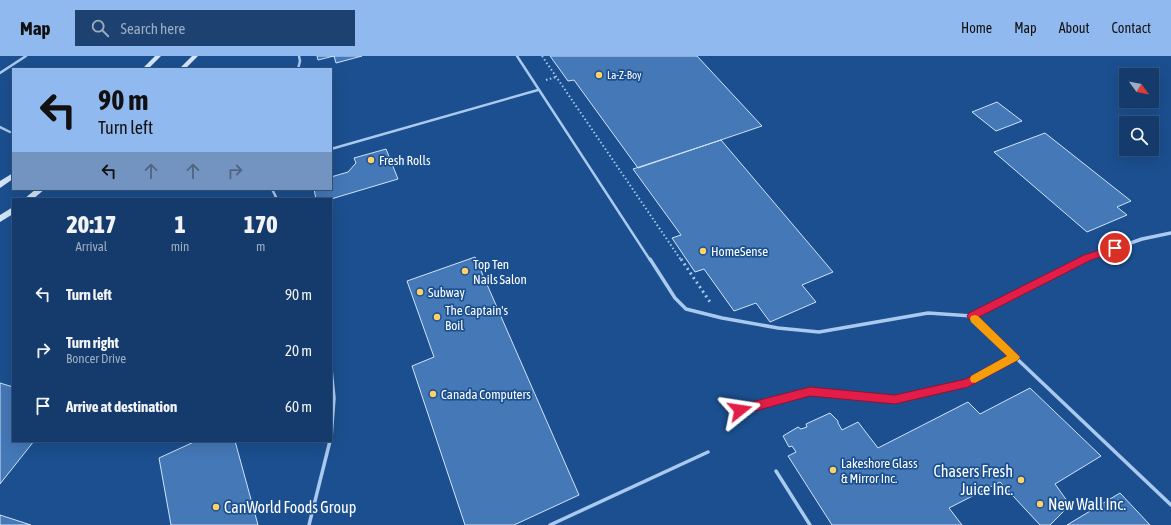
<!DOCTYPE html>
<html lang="en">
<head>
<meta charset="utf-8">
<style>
  :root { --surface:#143b6b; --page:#1d4271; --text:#f1f3f6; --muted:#9dadc1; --line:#33557e; --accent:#90b9f0 }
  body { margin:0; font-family:"Asap Condensed",sans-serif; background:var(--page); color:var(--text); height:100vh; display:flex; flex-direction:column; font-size:15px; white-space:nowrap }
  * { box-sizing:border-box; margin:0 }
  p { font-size:13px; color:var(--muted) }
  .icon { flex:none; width:22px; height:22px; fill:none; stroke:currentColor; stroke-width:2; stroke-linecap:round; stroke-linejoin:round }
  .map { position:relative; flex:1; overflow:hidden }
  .panel { position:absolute; left:12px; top:142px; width:320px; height:244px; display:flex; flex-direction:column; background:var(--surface); border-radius:0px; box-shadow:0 4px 16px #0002,0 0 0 1px var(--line) }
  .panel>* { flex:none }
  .top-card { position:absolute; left:12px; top:12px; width:320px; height:122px; border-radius:0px; box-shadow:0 4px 16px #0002,0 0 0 1px var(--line); background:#90b9f0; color:#111; overflow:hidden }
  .needle { width:26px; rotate:123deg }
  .controls { position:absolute; left:1119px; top:12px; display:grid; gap:8px }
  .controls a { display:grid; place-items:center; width:40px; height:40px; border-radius:0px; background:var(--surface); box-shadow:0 4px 16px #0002,0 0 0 1px var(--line); font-size:20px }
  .pin { position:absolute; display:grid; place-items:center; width:34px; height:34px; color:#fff; margin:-17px; border:2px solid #fff; border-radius:50%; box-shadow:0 1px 4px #0007 }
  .me { position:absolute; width:44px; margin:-22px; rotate:75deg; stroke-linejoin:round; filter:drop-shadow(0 0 3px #0008) }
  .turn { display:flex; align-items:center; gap:14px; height:84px; padding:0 20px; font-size:18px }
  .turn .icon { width:52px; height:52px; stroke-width:2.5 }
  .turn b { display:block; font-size:28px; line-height:34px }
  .lanes { display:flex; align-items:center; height:38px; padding:0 20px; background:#0003; justify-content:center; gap:20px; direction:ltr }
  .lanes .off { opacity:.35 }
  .eta { display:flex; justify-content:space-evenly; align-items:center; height:68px; text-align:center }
  .eta b { font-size:24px; font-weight:800; line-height:28px }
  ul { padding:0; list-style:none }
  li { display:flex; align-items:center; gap:12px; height:56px; padding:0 20px }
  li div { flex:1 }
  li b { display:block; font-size:15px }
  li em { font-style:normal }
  header { display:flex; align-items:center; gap:24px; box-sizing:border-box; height:56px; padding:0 20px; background:var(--accent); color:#111 }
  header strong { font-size:19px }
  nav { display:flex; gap:22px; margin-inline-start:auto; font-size:14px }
  .search { width:280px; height:36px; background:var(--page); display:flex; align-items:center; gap:10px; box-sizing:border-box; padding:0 14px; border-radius:0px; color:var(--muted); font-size:15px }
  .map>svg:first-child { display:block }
  .building { fill:#4478b7; stroke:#cfe3fa }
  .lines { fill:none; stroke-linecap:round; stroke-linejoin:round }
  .path-far1 { stroke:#a9c9ee; stroke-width:2; stroke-dasharray:1.5 2.5; stroke-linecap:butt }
  .path { stroke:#a9c9ee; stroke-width:3; stroke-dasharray:2 3.5; stroke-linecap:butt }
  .service-far1 { stroke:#a9c9ee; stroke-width:2.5 }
  .service { stroke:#a9c9ee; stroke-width:3.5 }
  .minor-far1 { stroke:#a9c9ee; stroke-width:3.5 }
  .minor { stroke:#a9c9ee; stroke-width:4.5 }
  .secondary { fill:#d6e6fa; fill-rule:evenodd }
  .route { fill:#e11d48; stroke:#92132f }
  .slow { fill:#f59e0b }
  .poi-dot { fill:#ffd166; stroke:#1b4f8f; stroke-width:1.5 }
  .labels { text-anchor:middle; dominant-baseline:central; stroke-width:3.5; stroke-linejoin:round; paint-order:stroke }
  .far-poi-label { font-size:11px; fill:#fff; stroke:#1b4f8f; text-anchor:start }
  .poi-label { font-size:13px; fill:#fff; stroke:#1b4f8f; text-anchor:start }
  .near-poi-label { font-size:16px; fill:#fff; stroke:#1b4f8f; text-anchor:start }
</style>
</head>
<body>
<header>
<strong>Map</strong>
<div class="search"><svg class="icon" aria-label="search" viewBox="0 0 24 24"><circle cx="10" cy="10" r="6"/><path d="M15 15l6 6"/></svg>Search here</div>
<nav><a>Home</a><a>Map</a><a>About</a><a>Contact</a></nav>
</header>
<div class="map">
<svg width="1171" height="469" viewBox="0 0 1171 469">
  <rect width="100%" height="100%" fill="#1b4f8f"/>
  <path class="building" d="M317 0H362L336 7 334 0 318 4Z
    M550 0H697L762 70 638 112 574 24 568 25Z
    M997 46 1022 65 996 75 972 56Z
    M1045 77 1131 145 1117 151 1127 159 1087 176 994 96Z
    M721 84 833 216 802 229 816 246 770 266 756 247 734 255 704 213 695 216 672 182 681 179 633 113Z
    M386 93 398 123 331 143H316L314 133H331V121L348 116 356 107 354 102Z
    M475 201 579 439 514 469H465L412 310 434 301 407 225Z
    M0 327 13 331V385H34L0 428Z
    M1030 332 1101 400 1055 428 1070 449 1050 469H1040L1000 426 949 452 962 469H832L788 400 796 396 792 390 789 391 783 380 798 371 801 373 807 371 806 368 830 357 838 365V367L842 374 858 366 878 392 968 346 980 358Z
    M196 385H235L258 469H171L159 402Z
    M1120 437 1150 469H1067Z
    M0 459 31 469H0Z"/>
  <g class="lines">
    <path class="path-far1" d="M542 0 681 204
      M546 24 556 21"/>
    <path class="path" d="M681 203 710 246"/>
    <path class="service-far1" d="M517 0 650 204
      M298 13 300 5 299 0
      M0 17 26 0
      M0 71 10 76
      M331 93 538 34
      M272 133 277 143"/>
    <path class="service" d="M650 203 675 242 686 253 722 262 778 272 819 276 928 257 972 260 1171 449
      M331 313 334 342 331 382
      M740 354 810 336 895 343 968 327 1015 301
      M776 415 810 469
      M309 469 330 385
      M550 469 708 396"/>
    <path class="minor-far1" d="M1082 204 1142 183 1171 177"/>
    <path class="minor" d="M972 260 1084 203"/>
    <path class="secondary" d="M155 0H161L148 13H142Z
      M192 0H198L185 13H179Z
      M13 117V123L0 132V125Z
      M36 133H45L33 143H24Z
      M13 151V158L0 166V159Z"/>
  </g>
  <path class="route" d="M1115 189 1118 190 1119 192 1118 195 1091 204 979 261 1020 301 1018 304 968 331 895 348 810 340 740 359 737 357 735 354 737 351 740 349 810 331 895 339 966 323 1007 300 969 263 967 260 969 257 1084 199Z"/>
  <path class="slow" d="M975 259 978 260 1020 301 1018 304 975 327 971 326 970 323 971 320 1007 300 971 266 970 263 971 260Z"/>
  <g class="poi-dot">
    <circle cx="599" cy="19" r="4"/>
    <circle cx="371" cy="104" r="4"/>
    <circle cx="703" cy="195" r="4"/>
    <circle cx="465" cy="215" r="4"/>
    <circle cx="420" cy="236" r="4"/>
    <circle cx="437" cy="261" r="4"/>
    <circle cx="433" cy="338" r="4"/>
    <circle cx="833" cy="414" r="4"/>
    <circle cx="1021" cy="424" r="4"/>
    <circle cx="1040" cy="448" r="4"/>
    <circle cx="216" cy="451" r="4"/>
  </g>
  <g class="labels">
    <g class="far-poi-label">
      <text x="607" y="19">La-Z-Boy</text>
    </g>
    <g class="poi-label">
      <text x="379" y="104">Fresh Rolls</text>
      <text x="711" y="195">HomeSense</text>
      <text x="473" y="208">Top Ten<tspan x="473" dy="15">Nails Salon</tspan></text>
      <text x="428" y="236">Subway</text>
      <text x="445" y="254">The Captain's<tspan x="445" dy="15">Boil</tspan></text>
      <text x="441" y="338">Canada Computers</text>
      <text x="841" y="407">Lakeshore Glass<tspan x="841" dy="15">&amp; Mirror Inc.</tspan></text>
    </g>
    <g class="near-poi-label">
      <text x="1013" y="415" text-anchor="end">Chasers Fresh<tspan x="1013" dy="18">Juice Inc.</tspan></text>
      <text x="1048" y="448">New Wall Inc.</text>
      <text x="224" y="451">CanWorld Foods Group</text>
    </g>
  </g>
</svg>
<div class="controls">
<a><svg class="needle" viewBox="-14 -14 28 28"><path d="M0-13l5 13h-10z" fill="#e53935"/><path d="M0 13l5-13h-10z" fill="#9dadc1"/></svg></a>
<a><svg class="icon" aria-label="search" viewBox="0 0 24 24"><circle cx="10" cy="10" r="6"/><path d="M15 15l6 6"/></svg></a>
</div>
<div class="pin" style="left:1115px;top:192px;background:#d93025"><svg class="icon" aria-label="arrive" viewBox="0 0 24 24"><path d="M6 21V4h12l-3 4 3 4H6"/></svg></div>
<svg class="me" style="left:740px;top:354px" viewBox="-20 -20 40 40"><path d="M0-17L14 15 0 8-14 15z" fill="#e11d48" stroke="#fff" stroke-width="4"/></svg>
<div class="top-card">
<div class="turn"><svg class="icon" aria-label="left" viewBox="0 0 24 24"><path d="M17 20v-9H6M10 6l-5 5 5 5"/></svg><div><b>90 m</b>Turn left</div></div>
<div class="lanes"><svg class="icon" aria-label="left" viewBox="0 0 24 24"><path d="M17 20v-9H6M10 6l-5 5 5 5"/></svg><svg class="icon off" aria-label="ahead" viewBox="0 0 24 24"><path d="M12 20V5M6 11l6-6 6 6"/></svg><svg class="icon off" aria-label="ahead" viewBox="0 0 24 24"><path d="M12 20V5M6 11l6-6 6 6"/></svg><svg class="icon off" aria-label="right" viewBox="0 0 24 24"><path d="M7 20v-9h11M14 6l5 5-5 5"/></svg></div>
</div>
<section class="panel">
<div class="eta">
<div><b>20:17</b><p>Arrival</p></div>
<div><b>1</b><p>min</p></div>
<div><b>170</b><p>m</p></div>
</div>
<ul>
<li><svg class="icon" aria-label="left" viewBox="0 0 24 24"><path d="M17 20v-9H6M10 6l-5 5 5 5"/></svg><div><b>Turn left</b></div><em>90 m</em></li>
<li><svg class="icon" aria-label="right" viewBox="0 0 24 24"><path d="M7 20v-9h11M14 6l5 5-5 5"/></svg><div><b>Turn right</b><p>Boncer Drive</p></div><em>20 m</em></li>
<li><svg class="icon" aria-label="arrive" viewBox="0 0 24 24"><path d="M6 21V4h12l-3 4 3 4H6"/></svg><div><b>Arrive at destination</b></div><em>60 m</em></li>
</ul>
</section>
</div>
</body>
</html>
